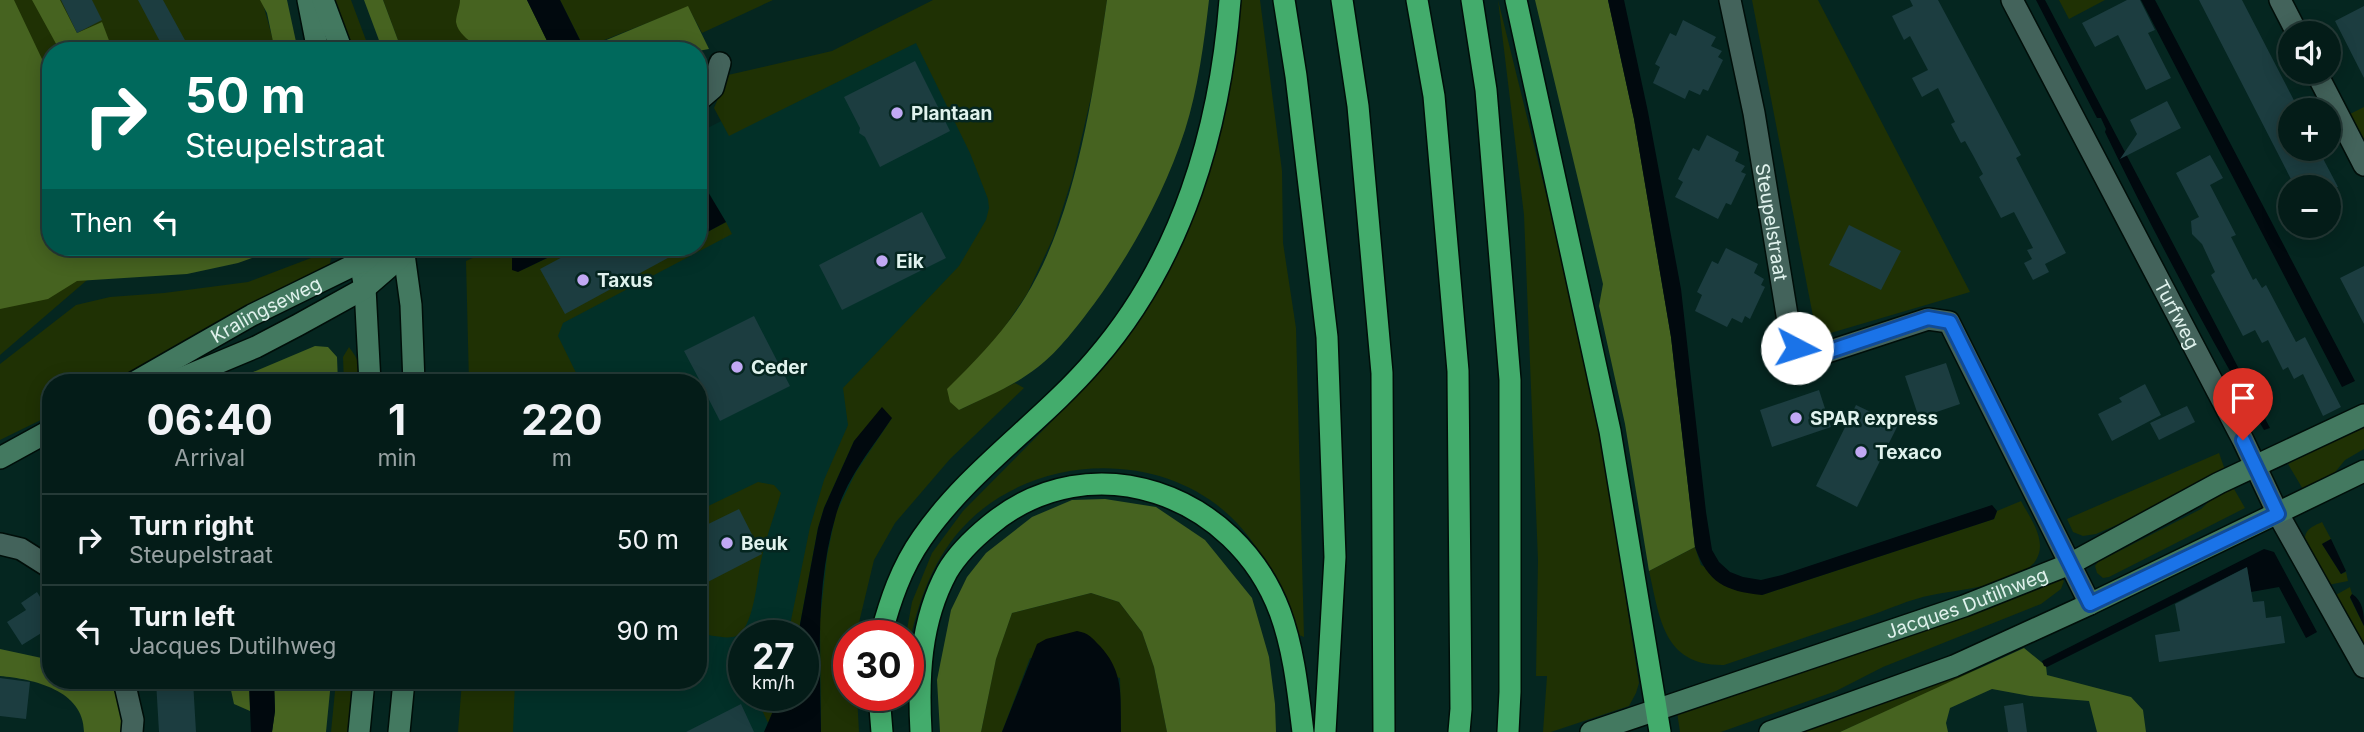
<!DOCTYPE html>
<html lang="en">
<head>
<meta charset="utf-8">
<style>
  :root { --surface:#041c18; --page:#122925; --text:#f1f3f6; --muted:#97a1a2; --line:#253a37 }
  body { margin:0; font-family:Inter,sans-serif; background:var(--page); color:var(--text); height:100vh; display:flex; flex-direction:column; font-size:26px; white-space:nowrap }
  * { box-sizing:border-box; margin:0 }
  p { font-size:23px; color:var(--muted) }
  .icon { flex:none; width:38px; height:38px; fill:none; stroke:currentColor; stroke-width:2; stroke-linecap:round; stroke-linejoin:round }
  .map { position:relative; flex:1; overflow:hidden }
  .sheet { position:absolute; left:42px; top:374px; width:665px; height:315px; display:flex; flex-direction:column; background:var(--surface); border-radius:28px; box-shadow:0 4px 18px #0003,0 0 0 2px var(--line) }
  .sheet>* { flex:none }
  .top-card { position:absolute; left:42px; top:42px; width:665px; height:214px; border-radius:28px; box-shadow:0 4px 18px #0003,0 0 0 2px var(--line); background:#00695c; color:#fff; overflow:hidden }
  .controls { position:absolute; left:2278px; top:21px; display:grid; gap:14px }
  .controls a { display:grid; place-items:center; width:63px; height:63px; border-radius:50%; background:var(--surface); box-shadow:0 4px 18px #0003,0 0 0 2px var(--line); font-size:35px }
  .speed { position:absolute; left:728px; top:620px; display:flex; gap:14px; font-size:35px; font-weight:700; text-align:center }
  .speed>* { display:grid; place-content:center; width:91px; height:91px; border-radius:50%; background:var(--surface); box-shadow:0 4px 18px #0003,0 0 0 2px var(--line); line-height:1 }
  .speed small { font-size:18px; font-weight:400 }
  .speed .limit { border:10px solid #d22; background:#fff; color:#111 }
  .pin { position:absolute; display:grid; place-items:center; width:60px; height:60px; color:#fff; margin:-72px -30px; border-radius:50% 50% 50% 0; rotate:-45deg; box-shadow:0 0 7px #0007 }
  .pin .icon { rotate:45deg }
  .me { position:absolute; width:77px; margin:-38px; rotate:95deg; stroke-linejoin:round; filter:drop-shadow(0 0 5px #0008) }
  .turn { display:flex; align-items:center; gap:24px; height:147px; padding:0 28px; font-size:32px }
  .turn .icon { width:91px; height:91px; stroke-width:2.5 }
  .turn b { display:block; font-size:49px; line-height:60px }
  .then { display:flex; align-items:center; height:66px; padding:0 28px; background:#0003; gap:14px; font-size:26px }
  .eta { display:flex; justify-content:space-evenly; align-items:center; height:119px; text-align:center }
  .eta b { font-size:42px; font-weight:700; line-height:49px }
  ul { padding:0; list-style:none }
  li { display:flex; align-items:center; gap:21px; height:91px; padding:0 28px; border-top:2px solid var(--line) }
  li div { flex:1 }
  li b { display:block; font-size:26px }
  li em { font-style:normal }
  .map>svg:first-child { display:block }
  .built { fill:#023028; fill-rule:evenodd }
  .green { fill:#1f3104 }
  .forest { fill:#466320 }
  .water { fill:#01090e }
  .building { fill:#1c3d40 }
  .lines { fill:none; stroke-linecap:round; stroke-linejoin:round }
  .minor-casing { stroke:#000e09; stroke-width:24 }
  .secondary-casing { stroke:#000e09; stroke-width:24 }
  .motorway-casing { stroke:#000e09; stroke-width:24 }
  .minor { stroke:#43635b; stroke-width:21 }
  .secondary { stroke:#437960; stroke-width:21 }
  .motorway { stroke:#43ac6c; stroke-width:21 }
  .route-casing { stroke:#114b97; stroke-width:18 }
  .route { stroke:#1a73e8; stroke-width:12 }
  .poi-dot { fill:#c1a8f3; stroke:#052620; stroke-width:2.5 }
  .labels { text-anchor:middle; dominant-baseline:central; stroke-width:5; stroke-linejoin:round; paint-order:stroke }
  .poi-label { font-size:19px; font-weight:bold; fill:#e0f2ed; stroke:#052620; text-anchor:start }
  .street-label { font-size:19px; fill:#e0f2ed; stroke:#052620 }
</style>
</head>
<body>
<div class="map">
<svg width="2364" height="732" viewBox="0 0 2364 732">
  <rect width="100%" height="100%" fill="#052620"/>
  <path class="built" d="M954 0H1095L838 562 840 732H470V681H698V383H473L474 250 480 247H698V133ZM744 635H803V695H744Z"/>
  <path class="green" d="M0 0H262L276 51H51V247H220L108 262 0 355Z
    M332 0H351L370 51H350Z
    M383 0H460L480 46C498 42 521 33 534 51H402Z
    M560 0H773L702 33 688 7 584 48Z
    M933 0H1107L1095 80 1072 179 1053 238 1027 294 996 340 977 359 959 410 1015 383 1024 388 950 459 895 523 874 560 856 635H849V695H857L859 732H821L820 620 827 556 836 513 856 472 892 418 854 441 824 508 818 528 798 635H788L810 527 824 480 848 425 843 388 959 266 986 220 989 208 988 199 970 153 916 43 729 136 714 108 728 75 832 51Z
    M1239 0H1260L1282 171 1283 243 1296 328 1304 637 1299 635C1283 593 1264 549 1231 517 1160 449 1037 454 969 521 933 556 918 602 908 649V635H906L912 602 932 553 963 511 1062 411 1090 379 1152 294 1187 231 1214 145 1232 71 1239 22Z
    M1498 0 1577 319 1599 428 1639 683 1636 693 1629 706 1551 732H1543L1547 676H1536L1538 560 1524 215Z
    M1752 0H1818L1970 292 1817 337Z
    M2059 0H2105L2069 19Z
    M2364 107V147L2348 115Z
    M726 222 732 234 563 323 558 336 581 383H469L466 261 497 247H512V270L524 269 570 247H698V237Z
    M332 250 330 264 313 282 112 383H51V415L0 440V364L76 305 110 297 164 293 248 282Z
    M349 347C358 359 362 368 363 383H344L343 357Z
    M2364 426V449L2345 460 2332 476 2304 491 2288 464Z
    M2219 453 2225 470 2135 517 2096 534 2083 536 2073 532 2067 519Z
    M758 482 774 485 781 493C774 516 766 538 761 561 757 577 754 629 736 636 726 640 709 634 698 634V511Z
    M2230 482 2245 508 2109 577 2103 578 2097 573 2095 566 2098 562 2201 509Z
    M2021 501C2030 518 2048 541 2036 560 2021 585 1958 590 1932 595 1910 599 1887 610 1866 617 1818 633 1771 649 1724 665 1663 666 1660 618 1649 571L1695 547 1701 565 1762 595 1994 519 1997 511Z
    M2322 522 2331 539 2322 544 2341 574 2346 572 2348 581 2328 585C2323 575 2304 545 2305 537 2306 528 2316 525 2322 522Z
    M2061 578 2064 581 2061 589 2041 604 1883 667 1836 691 1721 732H1680L1677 712Z
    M2350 587 2352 594 2350 598 2364 626V651L2334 596Z
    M1091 593 1119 602 1142 632 1154 667 1167 732H1121L1120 678 1030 658 1002 732H981L996 658 1012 613Z
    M1995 663 1840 732H1800Z
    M336 681H355L350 732H331Z
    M462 681H515L513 732H458Z
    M755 695H780L768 723Z"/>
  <path class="forest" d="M0 0H14L51 78V247H129L131 250 254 247 252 258 238 263 187 274 77 281 48 299 0 309Z
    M32 0H60L77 33 102 22 113 51H60Z
    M260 0H287L298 51H275L267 13Z
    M364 0H383L402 51H383Z
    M460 0H527L552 51H534C516 26 484 58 464 36 460 32 457 28 456 22 456 15 460 7 460 0Z
    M1107 0H1209C1204 43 1198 89 1185 130 1165 192 1132 252 1094 304 1079 324 1058 352 1038 367 1014 386 986 397 959 410L950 402 947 389C976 360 1004 332 1026 296 1076 214 1093 95 1107 0Z
    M1535 0H1608L1634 119 1671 337 1695 547 1649 571 1625 424 1599 306 1603 284Z
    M688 6 709 49 698 51H580Z
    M315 346 328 347 337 357 338 383H227Z
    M1105 499 1156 507 1205 540 1252 598 1269 657 1275 704 1276 732H1167L1154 667 1142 632 1119 602 1091 593 1012 613 996 659 981 732H940L937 680 951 610 967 577 986 553 1032 517 1072 500Z
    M2024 648 2046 666 2047 675 2131 697 2143 710 2146 732H2097L2089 701 2030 696 1992 689 1950 708 1946 723 1948 732H1840Z
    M0 649 51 660V681H103L114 685 121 705 122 732H84C84 690 33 679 0 676Z
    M229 681H249L250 711 234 704Z
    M274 681H331L326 732H272L275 711Z"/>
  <path class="water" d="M527 0H560L584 48 580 51H552Z
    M1608 0H1624L1648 112 1681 289 1706 512 1712 550 1719 562 1730 572 1743 577 1761 580 1782 575 1992 505 1997 511 1994 519 1762 595C1725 591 1708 583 1695 547L1671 337 1634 119Z
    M2036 0H2045L2270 428 2264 430C2207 333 2154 233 2105 132L2106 129 2101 118H2097Z
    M2141 0H2155L2355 381 2342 387Z
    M698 175 726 222 698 237Z
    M512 247H570L518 272 512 270Z
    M882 407 892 418C872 448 846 479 836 515 815 585 820 660 821 732H764L780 695H803V635H798L818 528 824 508 854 441Z
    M2331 539 2346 571 2341 574 2322 544Z
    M2264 549 2274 552 2317 632 2306 638 2279 587 2251 592 2247 567 2047 667 2044 666 2042 661Z
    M2352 594C2363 601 2364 613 2364 626L2350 597Z
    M1077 631C1089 633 1092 638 1100 646 1125 673 1120 698 1121 732H1002L1037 644 1046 639Z
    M249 681H274L275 711 272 732H251Z"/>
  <path class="building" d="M61 0H92L102 20 77 33Z
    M138 0H163L186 42 170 51H165Z
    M1910 0H1938L2021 155 2016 158 2066 253 2045 264 2049 272 2033 280 2024 263 2032 259 2027 250 2033 248 2014 212 2001 218 1979 177 1983 174 1974 157 1965 141 1961 143 1951 124 1955 122 1938 88 1922 97 1912 78 1928 70 1910 36 1904 40 1892 16 1913 6Z
    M2127 0H2140L2155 30 2148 33 2171 78 2146 90 2118 35 2095 47 2082 23Z
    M2199 0H2242L2299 110H2291V149H2318L2338 187H2295Z
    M2364 6V78L2335 21Z
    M1683 20 1716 37 1711 46 1722 51 1718 57 1723 60 1708 91 1703 89 1700 95 1689 90 1685 99 1653 83 1660 67 1655 64 1670 33 1676 36Z
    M915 61 950 131 880 167 865 137 859 133 860 128 844 97Z
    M2167 101 2181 128 2120 159 2137 134 2130 120Z
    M1707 135 1739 152 1735 161 1745 166 1741 172 1746 174 1731 205 1726 203 1718 219 1675 197 1683 182 1678 179 1693 148 1699 151Z
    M2210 155 2223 178 2210 185 2236 235 2231 237 2253 280 2256 278 2262 288 2266 285 2296 342 2305 337 2341 407 2323 416 2303 374 2294 379 2288 367 2283 370 2268 340 2262 343 2255 330 2243 336 2211 275 2215 272 2202 244 2192 234 2191 221 2199 217 2176 173Z
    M922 212 946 258 842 310 819 265Z
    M1849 225 1901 251 1881 290 1829 265Z
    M581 247H688L565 314 540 269Z
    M1726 248 1758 264 1754 273 1764 279 1761 285 1765 287 1750 319 1745 316 1742 323 1732 318 1727 327 1695 311 1702 295 1697 292 1712 261 1718 264Z
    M2364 266V324L2340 278Z
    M754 316 790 386 720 421 706 394 699 387 700 381 684 351Z
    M1946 363 1960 404 1919 418 1905 376Z
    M2145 384 2161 415 2112 441 2098 414 2122 402 2119 398Z
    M1819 390 1831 427 1772 447 1760 410Z
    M1856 405 1898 425 1857 507 1816 486Z
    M2187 406 2195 422 2159 440 2150 423Z
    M739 509 762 554 698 587V529Z
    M2247 567 2253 602 2264 601 2266 618 2281 616 2285 643 2159 662 2155 635 2180 631 2175 604Z
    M37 592 51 614V627L22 645 7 622 26 610 21 603Z
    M0 678 30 682 26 719 0 716Z
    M156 681H193L196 732H159Z
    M2023 703 2027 732H2008L2004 706Z
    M741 704 754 732H686Z"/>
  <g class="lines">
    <defs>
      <g id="minor">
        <path id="s1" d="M1730 0 1754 113 1788 321 1797 348 1818 355 1928 319 1949 322 2090 604"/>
        <path id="s2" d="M2012 0 2243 440 2278 514 2364 667"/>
        <path d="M2280 0 2297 33"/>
        <path d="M2316 72 2364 165"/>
        <path d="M698 101 713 88 720 63"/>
        <path d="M0 544 21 549 51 568"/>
        <path d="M124 681 133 720 132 732"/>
      </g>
      <g id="secondary">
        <path d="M308 0 318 51"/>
        <path d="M323 0 342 51"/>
        <path d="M357 247 365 288 370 383"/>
        <path d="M403 247 411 305 414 383"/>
        <path id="s3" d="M133 383 252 315 360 262 405 254"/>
        <path d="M170 383 256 347 298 325 365 288 403 255"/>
        <path d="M0 458 51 430"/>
        <path d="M359 732 364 681"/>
        <path d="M399 732 404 681"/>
        <path id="s4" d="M1591 732 1964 606 2070 564 2219 483 2364 415"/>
        <path d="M1770 732 1954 666 2090 604 2364 471"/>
      </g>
      <path id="motorway" d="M1284 0 1296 76 1327 337 1335 557 1325 732
        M1342 0 1358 106 1382 373 1384 732
        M1417 0 1434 96 1458 371 1461 709 1459 732
        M1472 0 1486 90 1510 380V692L1508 732
        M1516 0 1610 431 1660 732
        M881 635C890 601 901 568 922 538 969 470 1041 423 1095 360 1182 260 1220 130 1230 0
        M879 695 882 732
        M921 732C918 677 920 622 947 572 958 553 974 538 990 525 1091 441 1236 494 1280 612 1294 650 1298 692 1303 732"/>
    </defs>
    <use href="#minor" class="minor-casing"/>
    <use href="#secondary" class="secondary-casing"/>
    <use href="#motorway" class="motorway-casing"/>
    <use href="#minor" class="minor"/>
    <use href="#secondary" class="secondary"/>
    <use href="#motorway" class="motorway"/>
  </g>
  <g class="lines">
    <defs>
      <path id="route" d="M1797 348 1818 355 1928 318 1950 322 2090 604 2278 514 2243 440"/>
    </defs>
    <use href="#route" class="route-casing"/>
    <use href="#route" class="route"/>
  </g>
  <g class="poi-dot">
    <circle cx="897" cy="113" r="7"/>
    <circle cx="882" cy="261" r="7"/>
    <circle cx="583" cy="280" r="7"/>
    <circle cx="737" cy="367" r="7"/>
    <circle cx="1796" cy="418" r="7"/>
    <circle cx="1861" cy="452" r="7"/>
    <circle cx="727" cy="543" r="7"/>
  </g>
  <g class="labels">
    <g class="poi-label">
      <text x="911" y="113">Plantaan</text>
      <text x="896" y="261">Eik</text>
      <text x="597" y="280">Taxus</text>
      <text x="751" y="367">Ceder</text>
      <text x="1810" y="418">SPAR express</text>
      <text x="1875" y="452">Texaco</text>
      <text x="741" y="543">Beuk</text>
    </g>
    <g class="street-label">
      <text stroke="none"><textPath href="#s1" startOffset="226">Steupelstraat</textPath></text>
      <text stroke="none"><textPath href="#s3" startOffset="152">Kralingseweg</textPath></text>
      <text stroke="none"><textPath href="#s2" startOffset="355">Turfweg</textPath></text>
      <text stroke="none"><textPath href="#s4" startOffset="397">Jacques Dutilhweg</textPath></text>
    </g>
  </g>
</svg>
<div class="controls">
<a><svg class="icon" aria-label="sound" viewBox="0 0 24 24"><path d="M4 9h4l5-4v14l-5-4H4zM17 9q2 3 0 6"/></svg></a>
<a>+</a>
<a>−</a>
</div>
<div class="speed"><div>27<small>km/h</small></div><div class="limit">30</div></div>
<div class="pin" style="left:2243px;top:440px;background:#d93025"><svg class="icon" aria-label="arrive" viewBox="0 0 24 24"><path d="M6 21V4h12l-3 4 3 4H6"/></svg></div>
<svg class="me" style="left:1797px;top:348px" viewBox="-20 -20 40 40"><circle r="19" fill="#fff"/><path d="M0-13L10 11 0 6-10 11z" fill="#1a73e8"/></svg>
<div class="top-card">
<div class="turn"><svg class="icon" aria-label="right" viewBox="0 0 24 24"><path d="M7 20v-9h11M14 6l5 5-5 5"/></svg><div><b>50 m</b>Steupelstraat</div></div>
<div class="then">Then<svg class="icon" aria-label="left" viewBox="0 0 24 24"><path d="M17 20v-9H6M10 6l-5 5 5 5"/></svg></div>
</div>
<section class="sheet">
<div class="eta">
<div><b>06:40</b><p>Arrival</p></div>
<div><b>1</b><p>min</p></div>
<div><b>220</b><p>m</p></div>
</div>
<ul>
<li><svg class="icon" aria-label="right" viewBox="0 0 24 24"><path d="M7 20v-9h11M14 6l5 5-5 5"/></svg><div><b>Turn right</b><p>Steupelstraat</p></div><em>50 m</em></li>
<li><svg class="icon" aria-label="left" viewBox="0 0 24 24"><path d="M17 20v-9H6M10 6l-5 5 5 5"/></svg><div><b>Turn left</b><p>Jacques Dutilhweg</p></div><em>90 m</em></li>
</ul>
</section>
</div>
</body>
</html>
